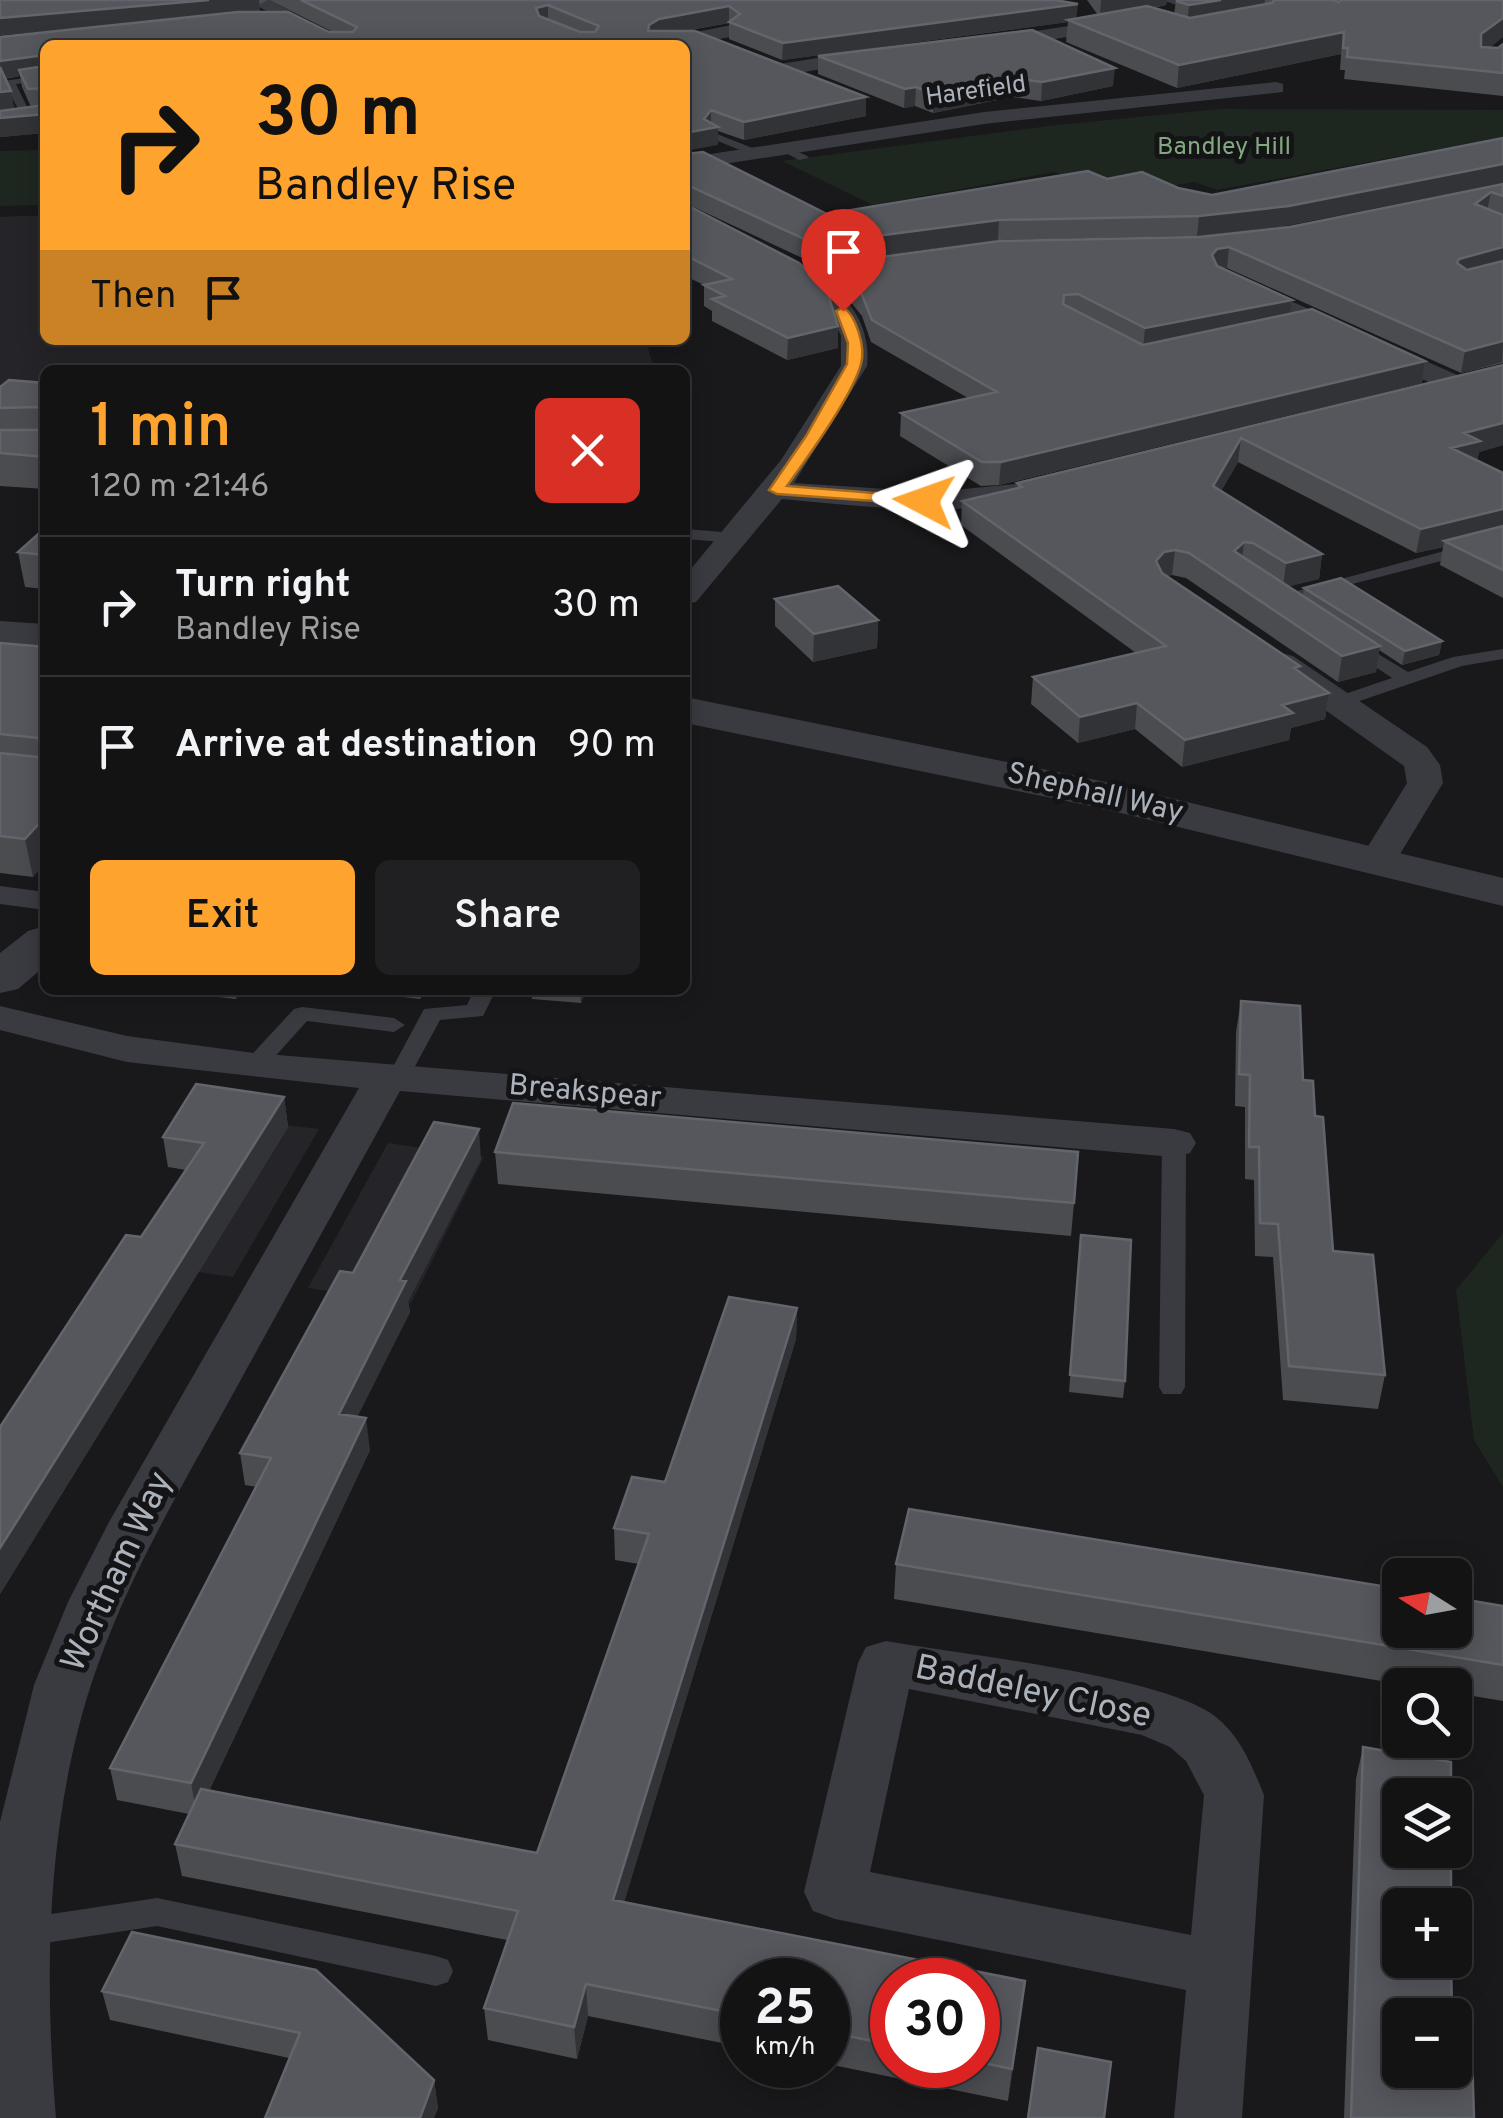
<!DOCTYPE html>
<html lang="en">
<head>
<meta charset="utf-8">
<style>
  :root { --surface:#131314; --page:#202022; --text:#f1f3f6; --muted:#9d9ea0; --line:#323234; --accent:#fea32e }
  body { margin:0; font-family:Overpass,sans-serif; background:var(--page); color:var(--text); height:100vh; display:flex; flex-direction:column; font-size:38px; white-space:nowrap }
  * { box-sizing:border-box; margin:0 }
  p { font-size:32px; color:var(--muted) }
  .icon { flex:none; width:55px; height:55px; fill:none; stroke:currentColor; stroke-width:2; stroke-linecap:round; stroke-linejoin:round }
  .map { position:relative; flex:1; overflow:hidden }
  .panel { position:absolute; left:40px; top:365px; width:650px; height:630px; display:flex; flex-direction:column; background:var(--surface); border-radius:15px; box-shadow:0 5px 25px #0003,0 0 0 2px var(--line) }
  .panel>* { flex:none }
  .hud { position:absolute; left:40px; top:40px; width:650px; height:305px; border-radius:15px; box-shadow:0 5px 25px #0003,0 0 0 2px var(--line); background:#fea32e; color:#111; overflow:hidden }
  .needle { width:65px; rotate:281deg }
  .buttons { position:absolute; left:1382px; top:1558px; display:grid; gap:20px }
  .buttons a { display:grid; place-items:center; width:90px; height:90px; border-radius:15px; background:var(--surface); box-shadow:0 5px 25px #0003,0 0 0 2px var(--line); font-size:50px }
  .speed { position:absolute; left:720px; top:1958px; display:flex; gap:20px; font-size:50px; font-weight:700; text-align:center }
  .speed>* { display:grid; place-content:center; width:130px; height:130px; border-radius:50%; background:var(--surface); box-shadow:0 5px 25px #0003,0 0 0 2px var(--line); line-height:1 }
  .speed small { font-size:25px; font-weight:400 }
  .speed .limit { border:15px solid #d22; background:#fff; color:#111 }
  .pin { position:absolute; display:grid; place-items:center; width:85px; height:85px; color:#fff; margin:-102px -42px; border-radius:50% 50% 50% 0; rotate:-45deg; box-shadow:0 0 10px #0007 }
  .pin .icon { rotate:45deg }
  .me { position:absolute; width:110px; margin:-55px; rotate:274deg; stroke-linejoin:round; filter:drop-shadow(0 0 8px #0008) }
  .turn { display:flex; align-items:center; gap:35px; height:210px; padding:0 50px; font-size:45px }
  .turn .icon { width:130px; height:130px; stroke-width:2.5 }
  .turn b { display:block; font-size:70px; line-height:85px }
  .then { display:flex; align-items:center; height:95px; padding:0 50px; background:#0003; gap:20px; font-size:38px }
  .round { display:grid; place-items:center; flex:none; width:105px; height:105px; border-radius:15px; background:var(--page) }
  .overview { display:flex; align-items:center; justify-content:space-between; height:170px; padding:0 50px }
  h1 { font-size:60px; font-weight:600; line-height:75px; color:var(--accent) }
  .action { display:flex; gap:20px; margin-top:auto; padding:20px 50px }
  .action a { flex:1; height:115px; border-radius:15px; background:var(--accent); color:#111; font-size:40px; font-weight:600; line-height:115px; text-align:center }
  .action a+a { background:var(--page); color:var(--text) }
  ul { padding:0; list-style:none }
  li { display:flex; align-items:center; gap:30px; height:140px; padding:0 50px; border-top:2px solid var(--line) }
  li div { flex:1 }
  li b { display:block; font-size:38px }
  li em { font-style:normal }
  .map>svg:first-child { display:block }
  .built { fill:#252529 }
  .green { fill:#1e271f }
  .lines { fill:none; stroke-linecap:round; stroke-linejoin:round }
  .service { fill:#3a3b41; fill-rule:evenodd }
  .pedestrian { fill:#3a3b41; fill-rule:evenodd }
  .minor { fill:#3a3b41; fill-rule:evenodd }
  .tertiary { fill:#3a3b41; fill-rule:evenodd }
  .wall { fill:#4a4c50; fill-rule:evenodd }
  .shaded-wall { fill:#323336 }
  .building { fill:#55575c; stroke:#62656b; stroke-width:2.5; fill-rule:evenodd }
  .route { fill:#fea32e; stroke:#a56a1e; stroke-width:2.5 }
  .labels { text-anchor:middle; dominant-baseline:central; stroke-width:10; stroke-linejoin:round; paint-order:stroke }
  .far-street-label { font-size:25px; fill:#abb2bc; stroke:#141416 }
  .far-park-label { font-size:25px; fill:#82a880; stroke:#141416 }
  .street-label { font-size:30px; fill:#abb2bc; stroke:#141416 }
  .near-street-label { font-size:35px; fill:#abb2bc; stroke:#141416 }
</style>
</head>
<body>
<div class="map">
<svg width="1503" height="2118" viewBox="0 0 1503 2118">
  <rect width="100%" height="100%" fill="#19191b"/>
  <path class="built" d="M20 216H45V340H646L652 363 644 370H45V385L0 387V217Z
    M238 1119 319 1129 233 1277 143 1264Z
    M388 1143 484 1157 411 1303 308 1288Z"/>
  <path class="green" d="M1221 109 1503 110V137L1217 190 1194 182 1113 196 1055 172 873 205 782 161 1057 125Z
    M45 150V205L0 206V151Z
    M1503 1233V1487L1474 1440 1456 1290Z"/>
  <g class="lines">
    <path class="service" d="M1162 0H1177L1202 9 1197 12Z
      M45 75V81L16 84 32 117 23 119 4 81Z
      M712 132 755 149 757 151 747 153 708 137Z
      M782 144 807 156 809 158 799 160 778 149Z
      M685 529 736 533 744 538 736 543 685 539Z
      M1503 535V545L1283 602 1275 597Z
      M1355 640 1408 672 1453 657 1503 649V659L1462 666 1345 706H1333V698L1392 678 1349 649V641Z
      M474 990H496L483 1016 440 1020 406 1083H390L387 1078 424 1009 467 1005Z
      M302 1007 394 1018 405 1025 394 1032 307 1021 262 1071H246L243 1066 246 1061 294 1009Z
      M1174 1136 1186 1143 1185 1387 1181 1394H1163L1159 1387 1162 1143Z
      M157 1898 436 1956 448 1960 453 1971 448 1982 436 1986 157 1926 25 1946 13 1942 8 1932 13 1922 25 1918Z"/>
    <path class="pedestrian" d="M0 886 45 892V910L0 904Z"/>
    <path class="minor" d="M246 0H269L355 45H331Z
      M1121 18 1127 19V27L989 50 980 44 989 38Z
      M742 23 749 25V33L685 46 651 45 660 39Z
      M874 49 881 51V59L780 76 770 70 780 64Z
      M1276 82 1283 84V92L984 124 685 170V158L984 112Z
      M893 256 905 263 901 268 828 280C853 304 871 330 867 366L794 483 933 492 1025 483 1035 486 1040 492 1035 498C952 519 866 506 782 499L696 602 685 604V576L781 460 841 366V336L829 311 782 267 794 260 813 268Z
      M1237 277 1464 378 1468 384 1464 390H1446L1228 289 1225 284 1228 279Z
      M1281 653 1293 656 1427 747 1440 765 1443 783 1391 869 1378 872 1365 869 1359 861 1407 783 1404 766 1269 670 1264 663 1269 656Z
      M0 1006 127 1036 254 1053 1174 1129 1190 1133 1196 1143 1190 1153 1174 1157 400 1091C343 1195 285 1299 228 1403 170 1507 109 1610 79 1726 46 1854 45 1987 56 2118H0V1822L34 1685 68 1602 109 1522 359 1088 127 1062 0 1030Z
      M886 1641C959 1654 1164 1676 1216 1717 1241 1737 1252 1766 1264 1795L1242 2118H1174L1186 1990 835 1919 813 1911 804 1892 858 1663 866 1647ZM909 1689 1142 1735 1170 1747 1186 1761 1204 1795 1191 1935 870 1872Z"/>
    <path class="tertiary" d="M0 621 45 624V648L0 645Z
      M685 697 1096 780 1503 878V906L1096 807 685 723Z
      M45 926V966L18 989 0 993V953L28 931Z"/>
  </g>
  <path class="wall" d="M0 0H268L259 5 260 12 329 32H333L269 0H1055L1076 18 1098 15 1087 0H1167L1166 5 1153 8 1174 14 1176 1 1180 0H1333L1339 2 1503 0V37L1489 48H1498L1503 44V96L1344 79 1345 70H1340L1341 54 1177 88 1066 42 1068 22 782 60 729 39V23L685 31 866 116 744 140 718 131V145L45 45V133L0 137V37L125 24 0 35ZM20 76 22 87 31 107 14 109 11 91 5 79Z
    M818 56 1113 86 1041 101 1012 97 933 113 915 106 904 108 818 74Z
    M685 154 827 214 1107 179 1178 188 1286 226 1197 236 998 240 815 264 685 203Z
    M1503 184V363L1461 373 1227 268H1223L1292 300 1290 314 1425 361 1422 383 999 485 981 486 900 436 901 413 968 398 871 342 862 316 836 284V263L1199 237 1290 227Z
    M685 204 838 348 787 360 712 321V311L704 306V285L685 276Z
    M1503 365V445L1479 452 1477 461 1503 473V598L1440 565 1443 547 1416 553 1238 462 1221 491 1322 554 1319 579 1288 586 1303 596 1304 588 1442 641 1439 655 1402 665 1379 650 1376 672 1338 682 1186 578 1172 575 1167 576 1329 693 1325 719 1291 728 1289 740 1182 767 1135 729 1078 743 1031 704 1033 677 1136 653 961 525 962 501 1017 488V483Z
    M45 383V489L0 486V387Z
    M45 528V589L25 587 18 552Z
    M775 599 878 620 877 648 813 662 775 626Z
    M0 643 45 647V863L33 877 0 873Z
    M157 990H241L236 999Z
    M345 990H425L420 999Z
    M531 990H586L581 1003 532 999Z
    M1241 1001 1303 1080 1315 1116 1333 1251 1385 1375 1378 1409 1283 1400 1273 1257 1255 1256 1254 1180 1245 1179V1107L1235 1106 1236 1032Z
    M284 1097 288 1127 0 1594V1427L141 1237 186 1170 168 1167 163 1137Z
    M495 1152 1074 1203 1071 1236 498 1184Z
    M481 1159 408 1301 410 1312 357 1417 370 1450 209 1791 537 1853 639 1564 615 1560 614 1528 665 1482 797 1308 796 1339 624 1902 1025 1981 1008 2101 828 2064V1980H742V2047L588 2016 577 2059 488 2040 484 2008 507 1940 182 1876 175 1844 189 1814 117 1800 110 1768 257 1487 245 1485 240 1453 353 1273ZM892 1980H978V2065H892Z
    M1081 1235 1125 1381 1123 1398 1069 1392Z
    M896 1564 1503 1606V1701L1455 1693V1685H1405L894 1599Z
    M1363 1747 1400 2070 1474 2118H1344L1356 1779Z
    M132 1932 434 2080 438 2109 289 2058 110 2020 102 1991Z"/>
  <path class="shaded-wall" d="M209 0H259L260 12 0 35V18Z
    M1101 0H1167L1166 5 1100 17Z
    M1221 0H1265L1263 14 1187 26 1189 5Z
    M1078 4 1076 21 1068 20V22L782 60 783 43Z
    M548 5V22L537 25 536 8Z
    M729 6V23L659 35 649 42V25L659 19Z
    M1503 18V37L1478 56 1481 34Z
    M1344 32 1341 54 1177 88 1179 65Z
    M45 55V73L19 70 20 76 1 79 0 61Z
    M1115 68 1113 86 1041 101 1042 82Z
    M1013 78 1012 97 933 113V94Z
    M916 87 915 106 904 108 905 89Z
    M11 91 14 109 0 111V92Z
    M866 97V116L744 140V122Z
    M711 110V128L718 127V145L685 151V133L704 119Z
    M45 114V133L0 137V118Z
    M1503 164V183L1286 226 1197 236 1199 216Z
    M1491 192 1487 211 1475 204Z
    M999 220 998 240 815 264V244Z
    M1229 247 1227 268 1215 269 1212 255 1217 249Z
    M1503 247V267L1456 279 1457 263 1459 259Z
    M1292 300 1289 321 1143 350 1145 328Z
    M838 326V348L787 360 788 338Z
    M1503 341 1502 362 1461 373 1465 351Z
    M1425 361 1422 383 999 485 1001 462Z
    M1503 423V445L1479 452 1476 464 1451 448 1464 433Z
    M1241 438 1238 462 1210 510 1213 486Z
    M1503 509V533L1444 541 1443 547 1416 553 1421 529Z
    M1244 542 1241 567 1234 551Z
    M1175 550 1172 575 1161 577 1156 561 1164 552Z
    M1322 554 1319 579 1283 588 1286 563Z
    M878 620 877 648 813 662 814 634Z
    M1442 641 1439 655 1402 665 1405 651Z
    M1380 646 1376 672 1338 682 1342 656Z
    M1329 693 1325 719 1291 728 1289 740 1182 767 1185 740 1282 705Z
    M1137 703 1135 729 1078 743 1080 717Z
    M45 817V863L33 877 25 839Z
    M234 990H241L236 999Z
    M580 990H586L581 1003Z
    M284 1097 288 1127 0 1594V1548Z
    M479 1129 481 1159 408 1301 410 1312 343 1445 339 1414 400 1280Z
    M797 1308 796 1339 615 1932 613 1900Z
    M366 1418 370 1450 197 1816 191 1783Z
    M1025 1981 1022 2013 1008 2101 1012 2069Z
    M586 1984 588 2016 577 2059 574 2027Z
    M434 2080 438 2109 434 2118H420Z"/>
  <path class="building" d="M0 0H209L0 18Z
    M301 0H1055L1078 4 783 43 729 22 740 14 729 6 659 19 649 25 648 31H695L866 97 744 122 711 110 704 119 718 127 685 133V45H45V114L0 118V111L45 105V88L28 89 19 70 45 66V55L0 61V37L238 12H288L329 32H353L357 27ZM548 5 599 26 595 32H580L539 16 536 8Z
    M1181 0H1221L1189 5 1176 1Z
    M1274 0H1333L1339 2 1340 0H1503V18L1481 34V47L1498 48 1503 44V73L1347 57 1348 48H1343L1344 32 1179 65 1068 20 1147 6 1190 18 1272 3Z
    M1032 30 1115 68 1042 82 1013 78 933 94 916 87 905 89 818 56Z
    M0 67 11 91 0 92Z
    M1503 138V164L1289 206 1199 216 999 220 815 244 685 184V154L703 152 827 214 1088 171 1107 179 1142 172 1178 188 1212 195Z
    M1503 184V196L1491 192 1475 204 1503 215V247L1459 259 1457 263 1467 270 1503 261V341L1465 351 1229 247 1217 249 1212 255 1217 266 1292 300 1145 328 1078 294 1064 295 1063 304 1143 345 1312 309 1425 361 1001 462H982L901 413 997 392 872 320 862 295 836 263 1000 241 1199 237 1290 227Z
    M685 204 799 263 828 294 838 326 788 338 712 299 725 296 704 285 732 279 685 255V250L688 249 685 248Z
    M1503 365V423L1464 433 1480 441 1451 448 1503 473V509L1421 529 1241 438 1213 486 1322 554 1286 563 1253 543 1244 542 1234 551 1380 646 1342 656 1189 553 1175 550 1164 552 1156 561 1162 573 1300 666 1294 668 1329 693 1282 705 1293 713 1185 740 1137 703 1080 717 1033 677 1166 646 962 501 1022 487 1017 483Z
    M9 380 45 383V457L0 453V430H39L43 426 39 407 0 408V387Z
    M1503 526V570L1444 541Z
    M45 528V555L18 552Z
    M1341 578 1442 641 1405 651 1304 588Z
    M838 586 878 620 814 634 775 599Z
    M0 643 45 647V817L25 839 0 836V753L38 757 42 753 38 738 0 734Z
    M1241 1001 1300 1006 1303 1080 1313 1081 1315 1116 1323 1117 1333 1251 1373 1255 1385 1375 1289 1366 1278 1224 1260 1223 1259 1147H1249L1250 1075 1239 1074Z
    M196 1084 284 1097 0 1548V1427L126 1235 141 1237 204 1143 163 1137Z
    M513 1103 1078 1152 1074 1203 495 1152Z
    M434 1122 479 1129 400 1280 406 1281 339 1414 366 1418 191 1783 110 1768 271 1458 240 1453 340 1271 353 1273Z
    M1081 1235 1131 1240 1125 1381 1070 1375Z
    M729 1297 797 1308 613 1900 1025 1981 1012 2069 978 2062V1980H892V2045L828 2032V1980H742V2015L586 1984 574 2027 484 2008 518 1911 175 1844 201 1789 537 1853 649 1534 614 1528 632 1477 665 1482Z
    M909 1509 1400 1589V1630H1455V1598L1503 1606V1665L896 1564Z
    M1363 1747 1451 1762V1795H1400V1850H1451V1905H1400V1960H1451L1452 2015H1400V2070H1455V2050L1472 2054 1474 2118H1351Z
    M132 1932 316 1970 434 2080 420 2118H265L300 2033 102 1991Z
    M1038 2048 1111 2062 1104 2118H1028Z"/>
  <path class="route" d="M843 307C856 315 866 348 861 364 853 395 807 458 787 486L924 497 930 498V505L777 494 769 490 806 436 847 364 848 343 836 311Z"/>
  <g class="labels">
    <g class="far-street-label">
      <text transform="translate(976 92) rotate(-8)">Harefield</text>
    </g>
    <g class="far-park-label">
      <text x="1224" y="148">Bandley Hill</text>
    </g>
    <g class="street-label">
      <text transform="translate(1095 794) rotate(13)">Shephall Way</text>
      <text transform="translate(585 1093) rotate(5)">Breakspear</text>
    </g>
    <g class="near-street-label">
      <text transform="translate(118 1572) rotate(-65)">Wortham Way</text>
      <text transform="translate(1033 1693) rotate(12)">Baddeley Close</text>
    </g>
  </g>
</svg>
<div class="buttons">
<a><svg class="needle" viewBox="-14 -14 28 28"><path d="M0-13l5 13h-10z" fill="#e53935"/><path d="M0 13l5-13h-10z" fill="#9d9ea0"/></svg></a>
<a><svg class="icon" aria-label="search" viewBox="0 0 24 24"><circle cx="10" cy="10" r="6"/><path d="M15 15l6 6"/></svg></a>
<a><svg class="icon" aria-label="layers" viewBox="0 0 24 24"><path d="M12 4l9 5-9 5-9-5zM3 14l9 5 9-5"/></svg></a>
<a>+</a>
<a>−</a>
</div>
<div class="speed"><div>25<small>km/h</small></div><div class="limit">30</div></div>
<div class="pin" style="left:843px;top:311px;background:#d93025"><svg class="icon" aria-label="arrive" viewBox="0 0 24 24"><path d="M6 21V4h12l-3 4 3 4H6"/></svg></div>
<svg class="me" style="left:924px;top:501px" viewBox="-20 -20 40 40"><path d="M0-17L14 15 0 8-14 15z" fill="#fea32e" stroke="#fff" stroke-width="4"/></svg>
<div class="hud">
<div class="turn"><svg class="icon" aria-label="right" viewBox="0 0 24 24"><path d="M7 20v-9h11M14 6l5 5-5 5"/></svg><div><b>30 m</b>Bandley Rise</div></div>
<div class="then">Then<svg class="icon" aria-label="arrive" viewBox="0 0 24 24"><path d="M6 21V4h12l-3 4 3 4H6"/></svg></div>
</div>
<section class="panel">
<div class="overview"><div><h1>1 min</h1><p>120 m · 21:46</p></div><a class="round" style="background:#d93025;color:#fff"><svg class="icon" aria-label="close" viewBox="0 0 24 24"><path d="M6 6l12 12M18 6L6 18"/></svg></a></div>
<ul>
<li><svg class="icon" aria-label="right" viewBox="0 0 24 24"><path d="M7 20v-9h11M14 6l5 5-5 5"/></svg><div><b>Turn right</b><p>Bandley Rise</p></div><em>30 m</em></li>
<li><svg class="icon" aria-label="arrive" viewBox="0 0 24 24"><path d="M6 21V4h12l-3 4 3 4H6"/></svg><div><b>Arrive at destination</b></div><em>90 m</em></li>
</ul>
<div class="action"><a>Exit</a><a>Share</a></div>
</section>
</div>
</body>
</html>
